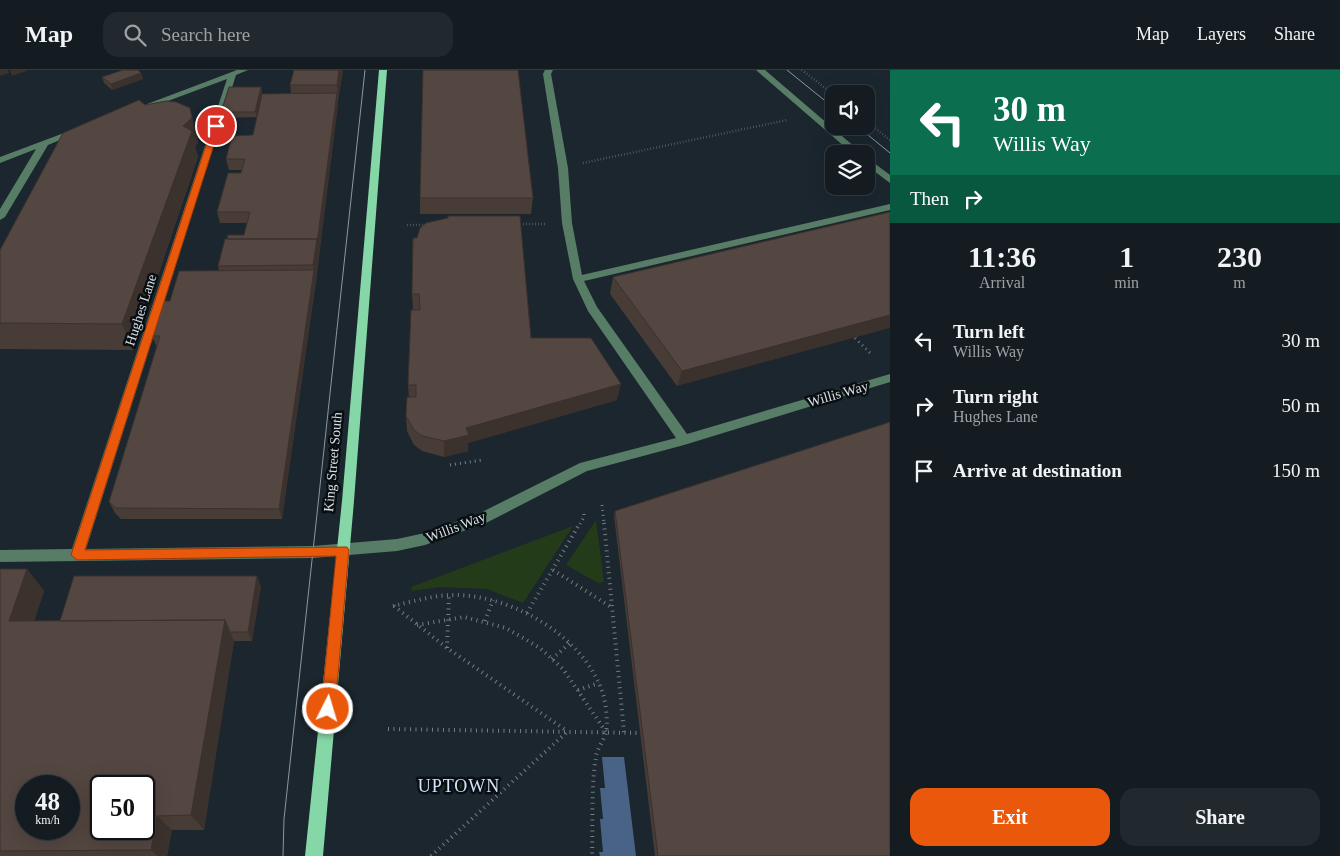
<!DOCTYPE html>
<html lang="en">
<head>
<meta charset="utf-8">
<style>
  :root { --surface:#141c22; --page:#21292f; --text:#f1f3f6; --muted:#9da1a5; --line:#333a40; --accent:#ea580c }
  body { margin:0; font-family:"Times New Roman",serif; background:var(--page); color:var(--text); height:100vh; display:flex; flex-direction:column; font-size:19px; white-space:nowrap }
  * { box-sizing:border-box; margin:0 }
  p { font-size:16px; color:var(--muted) }
  .icon { flex:none; width:28px; height:28px; fill:none; stroke:currentColor; stroke-width:2; stroke-linecap:round; stroke-linejoin:round }
  .map { position:relative; flex:1; overflow:hidden }
  .panel { display:flex; flex-direction:column; background:var(--surface); width:450px }
  .panel>* { flex:none }
  .banner { background:#0b6e4f; color:#fff; overflow:hidden }
  .buttons { position:absolute; left:825px; top:15px; display:grid; gap:10px }
  .buttons a { display:grid; place-items:center; width:50px; height:50px; border-radius:10px; background:var(--surface); box-shadow:0 5px 20px #0002,0 0 0 1px var(--line); font-size:25px }
  .speed { position:absolute; left:15px; top:705px; display:flex; gap:10px; font-size:25px; font-weight:700; text-align:center }
  .speed>* { display:grid; place-content:center; width:65px; height:65px; border-radius:50%; background:var(--surface); box-shadow:0 5px 20px #0002,0 0 0 1px var(--line); line-height:1 }
  .speed small { font-size:12px; font-weight:400 }
  .speed .limit { border:2px solid #111; border-radius:8px; background:#fff; color:#111 }
  .pin { position:absolute; display:grid; place-items:center; width:42px; height:42px; color:#fff; margin:-21px; border:2px solid #fff; border-radius:50%; box-shadow:0 1px 5px #0007 }
  .me { position:absolute; width:55px; margin:-28px; rotate:5deg; stroke-linejoin:round; filter:drop-shadow(0 0 4px #0008) }
  .turn { display:flex; align-items:center; gap:18px; height:105px; padding:0 20px; font-size:22px }
  .turn .icon { width:65px; height:65px; stroke-width:2.5 }
  .turn b { display:block; font-size:35px; line-height:42px }
  .then { display:flex; align-items:center; height:48px; padding:0 20px; background:#0003; gap:10px; font-size:19px }
  .eta { display:flex; justify-content:space-evenly; align-items:center; height:85px; text-align:center }
  .eta b { font-size:30px; font-weight:800; line-height:35px }
  .button { display:flex; gap:10px; margin-top:auto; padding:10px 20px }
  .button a { flex:1; height:58px; border-radius:15px; background:var(--accent); color:#fff; font-size:20px; font-weight:800; line-height:58px; text-align:center }
  .button a+a { background:var(--page); color:var(--text) }
  ul { padding:0; list-style:none }
  li { display:flex; align-items:center; gap:15px; height:65px; padding:0 20px }
  li div { flex:1 }
  li b { display:block; font-size:19px }
  li em { font-style:normal }
  header { display:flex; align-items:center; gap:30px; box-sizing:border-box; height:70px; padding:0 25px; background:var(--surface); border-bottom:1px solid var(--line) }
  header strong { font-size:24px }
  nav { display:flex; gap:28px; margin-inline-start:auto; font-size:18px }
  .search { width:350px; height:45px; background:var(--page); display:flex; align-items:center; gap:12px; box-sizing:border-box; padding:0 18px; border-radius:15px; color:var(--muted); font-size:19px }
  main { display:flex; flex:1; min-height:0 }
  .map>svg:first-child { display:block }
  .green { fill:#243b1a }
  .water { fill:#496387 }
  .lines { fill:none; stroke-linecap:round; stroke-linejoin:round }
  .path-far2 { stroke:#747e84; stroke-width:2.5; stroke-dasharray:0.5 2.5; stroke-linecap:butt }
  .path-far1 { stroke:#747e84; stroke-width:3; stroke-dasharray:1 4; stroke-linecap:butt }
  .path { stroke:#747e84; stroke-width:4; stroke-dasharray:1 4.5; stroke-linecap:butt }
  .minor { fill:#577d66; fill-rule:evenodd }
  .major { fill:#85d7a7; fill-rule:evenodd }
  .tram { stroke:#8e979d; stroke-width:1 }
  .wall { fill:#483c37 }
  .shaded-wall { fill:#3b312d }
  .building { fill:#544640; stroke:#3b312d; fill-rule:evenodd }
  .route { fill:#ea580c; stroke:#983908 }
  .labels { text-anchor:middle; dominant-baseline:central; stroke-width:5; stroke-linejoin:round; paint-order:stroke }
  .street-label { font-size:14px; fill:#d9e1e6; stroke:#090e12 }
  .near-neighbourhood-label { font-size:18px; letter-spacing:1px; fill:#d4e3fd; stroke:#090e12 }
</style>
</head>
<body>
<header>
<strong>Map</strong>
<div class="search"><svg class="icon" aria-label="search" viewBox="0 0 24 24"><circle cx="10" cy="10" r="6"/><path d="M15 15l6 6"/></svg>Search here</div>
<nav><a>Map</a><a>Layers</a><a>Share</a></nav>
</header>
<main>
<div class="map">
<svg width="890" height="786" viewBox="0 0 890 786">
  <rect width="100%" height="100%" fill="#1b262e"/>
  <path class="green" d="M596 450 604 512 598 513 566 495Z
    M573 456 523 533 487 519 440 517 412 521 411 517Z"/>
  <path class="water" d="M602 687H624L636 786H600L599 782H603L600 749H603L600 718H605Z"/>
  <g class="lines">
    <path class="path-far2" d="M802 0 834 25
      M866 51 890 70
      M583 93 787 50
      M517 154H546
      M407 155H426"/>
    <path class="path-far1" d="M855 268 870 283
      M450 395 483 390
      M602 435 604 454
      M580 454 584 447V440"/>
    <path class="path" d="M604 453 624 662
      M553 500 611 537
      M393 536C411 532 431 526 449 525 509 523 584 565 603 624 606 633 608 653 606 662 604 671 597 678 596 687 591 715 593 756 592 786
      M394 536 447 578 567 661
      M527 543 580 453
      M485 551 493 530
      M417 555 464 547 506 558 540 578 563 599 606 662
      M447 578 449 525
      M552 589 570 573
      M578 620 599 613
      M388 659 640 663
      M431 786 567 662"/>
    <path class="minor" d="M237 0H248L236 5 86 479 313 476 397 469 425 463 478 444 580 393 676 368 588 241 573 209 562 153 558 98 543 4 545 0H553L551 4 568 98 572 153 582 205 890 134V140L584 211 597 237 687 364 890 304V312L684 375 587 401 488 452 425 475 397 481 313 488 0 492V480L72 479 227 9 141 41 134 39Z
      M756 0H765L863 84H853Z
      M72 60 79 62 48 75 5 147 0 150V139L36 79 0 93V87Z
      M866 87 890 105V113L866 95Z"/>
    <path class="major" d="M379 0H387L354 431 323 786H305L342 431Z"/>
    <path class="tram" d="M787 0 834 38
      M857 56 890 83
      M283 786 284 749 365 0"/>
  </g>
  <path class="wall" d="M343 0 338 31V34L316 211 282 449H121L115 443 109 432 157 277 152 266 170 231 219 201 218 196 227 169 244 165 247 153H220L217 142 241 103 242 100H229L226 89 253 65 291 23 290 15Z
    M141 3 143 9 112 20 104 13 102 7Z
    M261 17 262 22 257 47 223 48 221 42Z
    M145 35 196 63 198 73 195 76 198 87 133 280 0 279V180Z
    M420 128H533L531 144H420Z
    M890 142 677 316 610 224 613 207Z
    M413 168 531 268 617 330 468 373V381L444 387 422 381 414 375 407 361 406 346 409 327 408 315 413 240 412 224Z
    M615 441 890 786H655L614 446Z
    M0 499H27L44 521 34 551H60L261 516 252 571H234L204 760H172L167 786H0Z"/>
  <path class="shaded-wall" d="M0 0H8L9 3 0 6Z
    M10 0H29L12 6Z
    M339 0H343L338 31 337 15Z
    M141 3 143 9 112 20 111 14Z
    M261 17 262 22 257 47 255 42Z
    M337 23 338 34 319 185 317 173Z
    M190 38 196 63 198 73 195 76 198 87 133 280 122 254 183 56Z
    M317 169 319 185 282 449 279 439 314 200 313 195Z
    M890 245V258L677 316 682 301Z
    M621 314 617 330 468 373V381L444 387V371L466 358Z
    M27 499 44 521 27 572 9 551Z
    M257 506 261 516 252 571 248 562Z
    M225 550 234 571 204 760 191 745Z
    M157 746 172 760 167 786H157L151 780Z"/>
  <path class="building" d="M123 0H138L141 3 111 14 102 7Z
    M294 0H339L337 15H290Z
    M423 0H518L533 128H420Z
    M229 17H261L255 42H221Z
    M337 23 317 173V169H227L228 165H244L250 142H217L228 103H241L245 89H226L232 66 253 65 262 24Z
    M139 30 145 35 166 31 176 32 190 38 192 48 183 56 192 61 122 254 0 253V180L63 63Z
    M890 142V245L682 301 613 207Z
    M448 146H520L531 268H591L621 314 466 358 469 365 444 371 422 366 414 360 406 346 407 327H416V315H408L411 240H420L419 224H412L413 168H417L420 158 426 153 448 148Z
    M225 169H317L313 195 218 196Z
    M314 200 279 439 116 438 109 432 160 266H152L163 231H170L179 201Z
    M890 352V786H658L615 441Z
    M0 499H27L9 551 225 550 191 745 157 746 151 780 0 781ZM26 716H69V759H26ZM101 716H144V759H101Z
    M74 506H257L248 562H230L225 550 60 551Z"/>
  <path class="route" d="M213 54 220 56 85 480 347 477 349 480 335 639 333 644 328 646 323 644 321 639 336 486 77 490 71 485Z"/>
  <g class="labels">
    <g class="street-label">
      <text transform="translate(141 240) rotate(-72)">Hughes Lane</text>
      <text transform="translate(838 324) rotate(-16)">Willis Way</text>
      <text transform="translate(333 392) rotate(-85)">King Street South</text>
      <text transform="translate(456 457) rotate(-21)">Willis Way</text>
    </g>
    <g class="near-neighbourhood-label">
      <text x="459" y="716">UPTOWN</text>
    </g>
  </g>
</svg>
<div class="buttons">
<a><svg class="icon" aria-label="sound" viewBox="0 0 24 24"><path d="M4 9h4l5-4v14l-5-4H4zM17 9q2 3 0 6"/></svg></a>
<a><svg class="icon" aria-label="layers" viewBox="0 0 24 24"><path d="M12 4l9 5-9 5-9-5zM3 14l9 5 9-5"/></svg></a>
</div>
<div class="speed"><div>48<small>km/h</small></div><div class="limit">50</div></div>
<div class="pin" style="left:216px;top:56px;background:#d93025"><svg class="icon" aria-label="arrive" viewBox="0 0 24 24"><path d="M6 21V4h12l-3 4 3 4H6"/></svg></div>
<svg class="me" style="left:328px;top:639px" viewBox="-20 -20 40 40"><circle r="17" fill="#ea580c" stroke="#fff" stroke-width="3"/><path d="M0-11L8 9 0 5-8 9z" fill="#fff"/></svg>
</div>
<section class="panel">
<div class="banner">
<div class="turn"><svg class="icon" aria-label="left" viewBox="0 0 24 24"><path d="M17 20v-9H6M10 6l-5 5 5 5"/></svg><div><b>30 m</b>Willis Way</div></div>
<div class="then">Then<svg class="icon" aria-label="right" viewBox="0 0 24 24"><path d="M7 20v-9h11M14 6l5 5-5 5"/></svg></div>
</div>
<div class="eta">
<div><b>11:36</b><p>Arrival</p></div>
<div><b>1</b><p>min</p></div>
<div><b>230</b><p>m</p></div>
</div>
<ul>
<li><svg class="icon" aria-label="left" viewBox="0 0 24 24"><path d="M17 20v-9H6M10 6l-5 5 5 5"/></svg><div><b>Turn left</b><p>Willis Way</p></div><em>30 m</em></li>
<li><svg class="icon" aria-label="right" viewBox="0 0 24 24"><path d="M7 20v-9h11M14 6l5 5-5 5"/></svg><div><b>Turn right</b><p>Hughes Lane</p></div><em>50 m</em></li>
<li><svg class="icon" aria-label="arrive" viewBox="0 0 24 24"><path d="M6 21V4h12l-3 4 3 4H6"/></svg><div><b>Arrive at destination</b></div><em>150 m</em></li>
</ul>
<div class="button"><a>Exit</a><a>Share</a></div>
</section>
</main>
</body>
</html>
